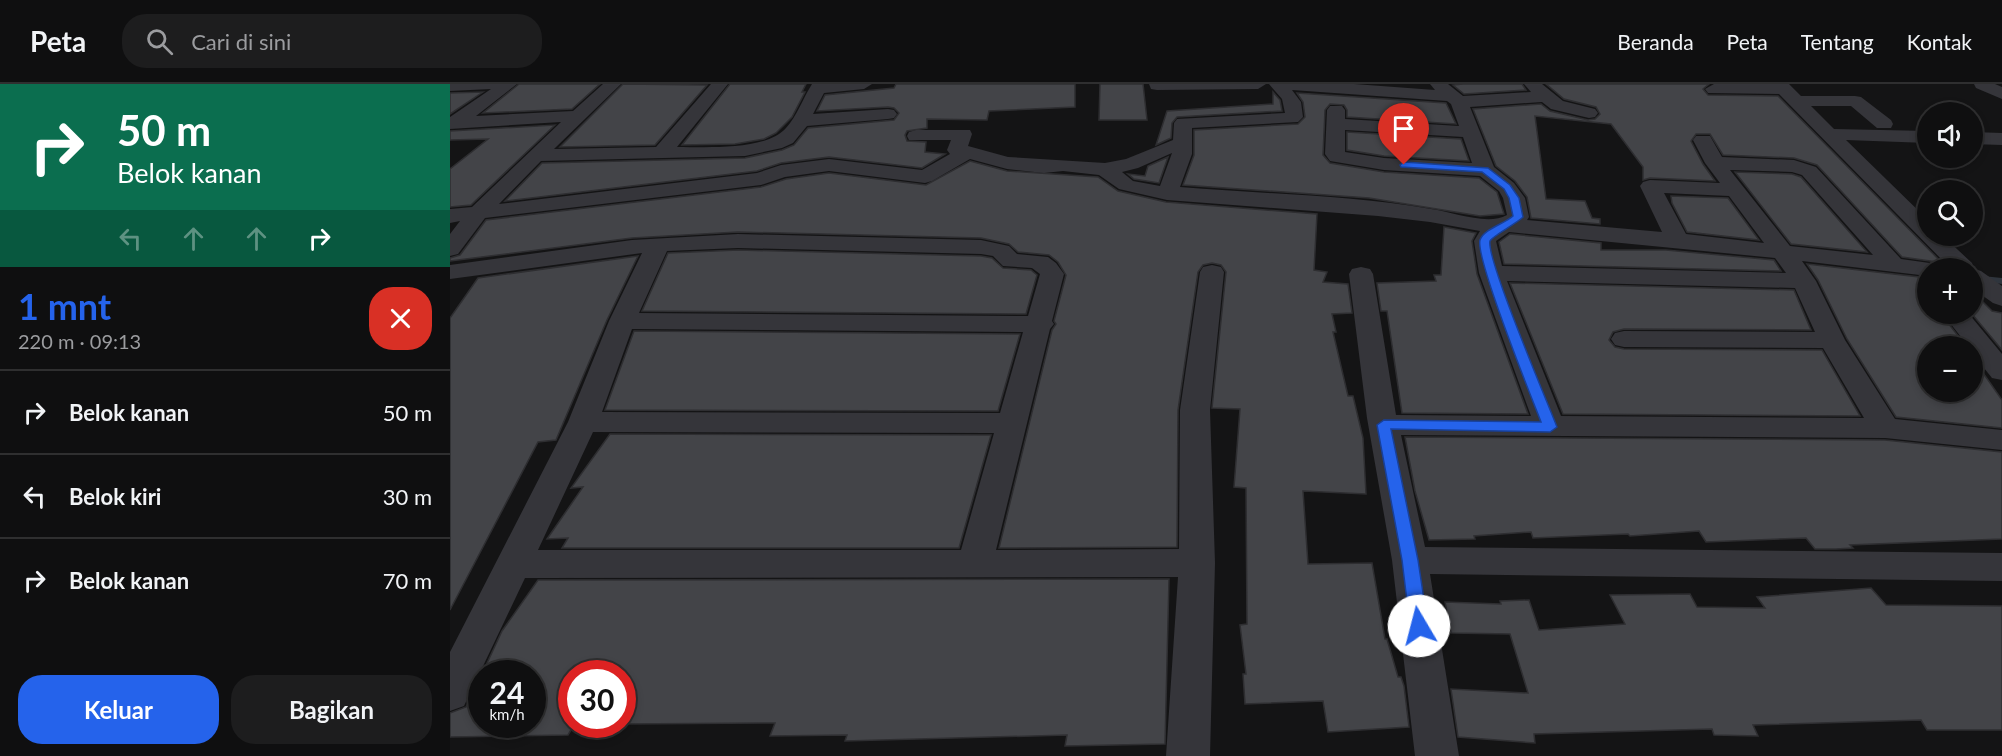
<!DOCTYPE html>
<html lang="id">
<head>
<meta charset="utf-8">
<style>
  :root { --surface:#0f0f10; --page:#1d1d1e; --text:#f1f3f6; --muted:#9b9c9f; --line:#2f2f30; --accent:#2563eb }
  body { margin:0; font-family:Lato,sans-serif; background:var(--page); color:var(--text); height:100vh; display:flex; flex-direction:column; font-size:22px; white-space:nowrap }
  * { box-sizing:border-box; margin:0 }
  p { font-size:20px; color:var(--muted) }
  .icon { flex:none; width:33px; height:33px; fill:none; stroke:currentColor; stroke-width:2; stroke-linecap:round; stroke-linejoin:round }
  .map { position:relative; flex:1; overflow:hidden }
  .details { display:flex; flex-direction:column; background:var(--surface); width:450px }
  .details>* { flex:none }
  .guide { background:#0b6e4f; color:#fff; overflow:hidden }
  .controls { position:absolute; left:1467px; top:18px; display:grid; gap:12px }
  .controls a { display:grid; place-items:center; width:66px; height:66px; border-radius:50%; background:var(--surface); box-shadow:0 3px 9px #0003,0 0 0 2px var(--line); font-size:30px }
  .speed { position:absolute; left:18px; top:576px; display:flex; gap:12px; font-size:30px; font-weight:700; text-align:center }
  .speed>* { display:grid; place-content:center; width:78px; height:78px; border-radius:50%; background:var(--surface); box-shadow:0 3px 9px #0003,0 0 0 2px var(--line); line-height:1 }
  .speed small { font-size:15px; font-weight:400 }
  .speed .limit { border:9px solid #d22; background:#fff; color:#111 }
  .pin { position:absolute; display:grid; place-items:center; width:51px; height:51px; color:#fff; margin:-62px -26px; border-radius:50% 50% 50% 0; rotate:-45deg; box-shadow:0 0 6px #0007 }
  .pin .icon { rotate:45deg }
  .me { position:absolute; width:66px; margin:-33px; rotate:352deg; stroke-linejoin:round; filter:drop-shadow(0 0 4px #0008) }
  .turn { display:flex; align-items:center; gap:21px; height:126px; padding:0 18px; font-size:27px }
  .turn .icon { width:78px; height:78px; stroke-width:2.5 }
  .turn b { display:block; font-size:42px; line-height:51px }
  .lanes { display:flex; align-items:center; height:57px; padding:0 18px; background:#0003; justify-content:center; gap:30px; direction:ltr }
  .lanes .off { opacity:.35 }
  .round { display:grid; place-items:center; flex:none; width:63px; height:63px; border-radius:24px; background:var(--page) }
  .overview { display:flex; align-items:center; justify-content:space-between; height:102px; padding:0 18px }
  h1 { font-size:36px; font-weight:700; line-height:45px; color:var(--accent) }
  .action { display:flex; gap:12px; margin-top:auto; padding:12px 18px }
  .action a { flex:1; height:69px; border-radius:24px; background:var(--accent); color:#fff; font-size:24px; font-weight:700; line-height:69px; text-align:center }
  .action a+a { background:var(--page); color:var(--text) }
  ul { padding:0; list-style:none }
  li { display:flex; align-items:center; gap:18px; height:84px; padding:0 18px; border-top:2px solid var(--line) }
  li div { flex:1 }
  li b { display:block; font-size:22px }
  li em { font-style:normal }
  header { display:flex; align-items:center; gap:36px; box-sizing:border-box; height:84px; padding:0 30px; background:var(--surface); border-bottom:2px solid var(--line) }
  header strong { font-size:28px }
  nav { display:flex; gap:33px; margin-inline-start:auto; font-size:21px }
  .search { width:420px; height:54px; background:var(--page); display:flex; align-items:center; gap:15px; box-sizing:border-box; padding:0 21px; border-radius:24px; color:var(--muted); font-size:22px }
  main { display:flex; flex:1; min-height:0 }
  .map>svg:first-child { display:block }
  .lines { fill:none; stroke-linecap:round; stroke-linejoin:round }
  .stream { fill:#2f353d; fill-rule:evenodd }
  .building { fill:#434448; stroke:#2e2e31; stroke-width:1.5 }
  .street { fill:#35353a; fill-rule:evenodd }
  .route { fill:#2563eb; stroke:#184099; stroke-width:1.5 }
</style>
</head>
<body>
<header>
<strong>Peta</strong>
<div class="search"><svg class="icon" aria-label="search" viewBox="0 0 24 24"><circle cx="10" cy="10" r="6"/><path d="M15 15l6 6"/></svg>Cari di sini</div>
<nav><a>Beranda</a><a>Peta</a><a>Tentang</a><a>Kontak</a></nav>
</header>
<main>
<section class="details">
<div class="guide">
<div class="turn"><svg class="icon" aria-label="right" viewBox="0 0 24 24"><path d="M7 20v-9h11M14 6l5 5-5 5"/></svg><div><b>50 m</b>Belok kanan</div></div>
<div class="lanes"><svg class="icon off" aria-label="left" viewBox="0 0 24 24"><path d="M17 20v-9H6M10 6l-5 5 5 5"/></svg><svg class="icon off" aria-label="ahead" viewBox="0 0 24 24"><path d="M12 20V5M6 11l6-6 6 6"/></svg><svg class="icon off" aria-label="ahead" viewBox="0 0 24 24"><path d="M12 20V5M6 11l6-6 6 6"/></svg><svg class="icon" aria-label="right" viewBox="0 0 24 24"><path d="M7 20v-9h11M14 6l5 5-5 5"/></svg></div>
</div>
<div class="overview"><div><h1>1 mnt</h1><p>220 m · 09:13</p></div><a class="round" style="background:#d93025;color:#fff"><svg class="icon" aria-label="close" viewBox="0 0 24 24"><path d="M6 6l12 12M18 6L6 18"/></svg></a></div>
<ul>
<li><svg class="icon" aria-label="right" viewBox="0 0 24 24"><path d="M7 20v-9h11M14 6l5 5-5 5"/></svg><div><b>Belok kanan</b></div><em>50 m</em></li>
<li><svg class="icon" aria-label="left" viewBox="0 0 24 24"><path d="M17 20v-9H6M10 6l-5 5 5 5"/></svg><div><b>Belok kiri</b></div><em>30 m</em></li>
<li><svg class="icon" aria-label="right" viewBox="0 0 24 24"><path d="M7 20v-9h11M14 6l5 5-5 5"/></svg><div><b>Belok kanan</b></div><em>70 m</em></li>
</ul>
<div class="action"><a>Keluar</a><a>Bagikan</a></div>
</section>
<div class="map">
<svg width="1552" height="672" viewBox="0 0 1552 672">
  <rect width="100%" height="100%" fill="#141415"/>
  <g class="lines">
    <path class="stream" d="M1532 192 1552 194V200L1529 197 1528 195Z"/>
  </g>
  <path class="building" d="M69 0H150L122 25 33 29Z
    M173 0 257 1 205 61 110 63Z
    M280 0H356L352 8H355L342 33 326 49 314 55 285 60 232 61Z
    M446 0H625V23L539 27 537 36 477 35V44L457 47 455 51 457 57 476 58 475 68 495 70 472 84 379 73 331 79 307 87 55 117 92 79 295 74 332 66 344 61 358 44 444 36 449 29 444 24 438 23 367 27 375 11 444 4Z
    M650 0H693L697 36H649Z
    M1013 0H1072L1076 6 1014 10 1003 1Z
    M1096 0H1259L1253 5 1258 11 1328 12 1497 184H1492L1487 178 1452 173 1367 81 1344 74 1273 71 1260 50H1246L1241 57 1253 80 1265 97 1200 94 1193 96V83L1161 40 1085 32 1096 115 1135 117 1142 134 1150 135V140L1081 134 1077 113 1065 97 1046 82 1023 25 1091 20 1100 27 1138 36 1145 35 1150 30 1146 23 1114 15Z
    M33 8 0 30V9Z
    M823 8 830 16 832 27 727 33 722 39 721 54 706 61 717 27 823 20Z
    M847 9 996 19 1006 40 897 33V26L894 21 880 20 875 26 873 71 880 79 934 88 1029 94 1047 108 1054 130 1030 132 919 114 733 101 744 71V46L848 40 855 33 853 18Z
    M105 41 21 121 0 123V85L38 55 0 56V47Z
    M897 48 1011 55 1019 77 934 72 897 66Z
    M718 73 709 99 684 95 678 90 695 92 698 82Z
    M520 77 557 87 648 93 668 107 716 118 867 130 864 186 877 188 873 198 898 200 902 229 882 230 886 248H883L898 312H903L913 354 916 410 853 407 858 480 922 479 935 555H937L948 593H951L954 602 959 643 878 648 873 617 795 620 793 590H796L790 541 797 540 796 404 784 403 790 325 762 324 776 188 771 181 762 179 753 181 748 188 728 326 727 463 549 464 602 246 606 240 604 237 616 191 608 178 599 171 568 168 559 160 531 154 288 148 182 154 0 177V174L10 171 36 136 311 103 336 95 379 89 476 101Z
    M1285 88 1342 90 1351 93 1417 168 1341 160Z
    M1221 112 1278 114 1309 156 1237 148 1222 119Z
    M994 143 1026 149 1022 157 1027 190 1078 330 952 329 937 227H931L927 199 986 197 984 191H991Z
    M1060 150 1151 159V166H1216L1324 176 1331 187 1054 180 1049 158Z
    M288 166 531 172 542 174 553 184 581 186 587 191 576 230 192 227 218 169Z
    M188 172 157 236 106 356 88 358 0 526V234L28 194Z
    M1357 180 1478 194V230H1491L1516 262H1478V308H1522V273L1552 316V344L1446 333 1397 255 1368 196Z
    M1060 199 1344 206 1361 246 1174 245 1163 248 1159 256 1165 263 1174 265 1372 266 1410 332 1113 330Z
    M1522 207 1542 227 1552 229V266L1522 230Z
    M184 247 570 250 548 327 155 326Z
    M160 350 541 351 509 464H112L118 454 97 455 133 403 121 404Z
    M955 353 1435 356 1552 368V455L1400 461 1403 464 1386 465H1365L1356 454 1256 458 1249 447 1180 452 1178 450 1083 454 1081 448 1024 452 1025 455 979 456 965 407Z
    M719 495 715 660 615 662 617 651 395 657 397 651 320 652 325 639 172 640V590H122V640H145L124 641 118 651 0 653V629L16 623 32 591V640H82V590H32L52 547 88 496Z
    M1421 504 1436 521 1552 522V646H1477L1471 636 1303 641 1308 652 1264 651 1262 645 1084 650 1085 659 1008 653 1001 605 1078 609 1060 550 1001 549 995 518 1051 520 1050 517 1079 516 1089 546 1175 540 1160 511 1240 510 1247 523 1315 524 1307 513Z"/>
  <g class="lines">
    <path class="street" d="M0 0H67L26 32 123 27 153 0H171L104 65 206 63 261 0H278L227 63C256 63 316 67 336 44 347 32 353 14 362 0H422L414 5 374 9 363 30 438 25 444 26 447 30 444 34 438 35 357 42 343 59 332 64 295 72 91 77 49 120 307 89 331 81 379 75 472 86 500 70 497 66 501 56H459L457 52 459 48 466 46H520L522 50 518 62 558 73 655 79 676 75 723 56 724 39 727 35 835 29 832 15 819 0H904L985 6 980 0H998L1013 12 1081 8 1074 0H1092L1113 17 1145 25 1148 29 1145 33 1139 34 1101 25 1092 18 1020 23 1044 83 1064 99 1075 114 1079 133 1077 136 1212 148 1190 102 1193 98 1200 96 1270 99 1255 79 1243 56 1246 52H1260L1272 73 1344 76 1366 83 1451 175 1487 180 1490 184H1478V192L1352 177 1366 197 1395 256 1445 335 1552 346V366L1435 354 951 351 975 463 1552 469V497L980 490 1009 672H965L942 476 917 334 899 190 902 185 911 183 920 185 923 190 946 331 1081 332 1029 189 1024 157 1030 147 980 138 928 132 717 116 669 105 649 91 613 87 594 89 557 85 520 75 482 97 475 99 379 87 335 93 311 101 35 134 8 170 0 172V150L10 137 0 139V125L22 123 111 38 0 45V33L41 5 0 7ZM842 6 997 17 1001 20 1009 42 895 35V26L892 22H880L877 26 875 70 880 77 934 86 1030 92 1049 107 1053 114 1057 131C1037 142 1004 128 981 125 899 111 813 110 730 103L742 70V44L848 38 853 33 851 18ZM895 46 1013 53 1022 79 934 74 895 68ZM722 69 710 102 683 97 672 88 688 84ZM1280 86 1342 88 1352 91 1423 171 1340 162ZM1214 109 1279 112 1314 159 1236 150ZM1059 148 1325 174 1336 189 1052 182 1046 157ZM1057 197 1345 204 1365 248 1174 247 1165 249 1161 255 1165 261 1174 263 1373 264 1414 334 1111 332Z
      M699 0H816L808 5 707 6 701 5Z
      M1264 0H1339L1351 12H1405L1411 13 1441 36 1443 40 1441 44H1427L1401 22H1361L1384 45 1478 47V59L1396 56 1478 136V152H1493L1522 179 1524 185 1531 187 1552 202V222L1543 219 1522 204V184H1500L1329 10 1258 9 1255 5Z
      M1524 0H1545L1552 3V15L1526 4Z
      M1522 48 1552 49V61L1522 60Z
      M288 150 531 156 559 162 567 170 598 173 606 179 614 190 602 237 604 240 600 245 546 466 729 465 730 326 750 188 753 183 762 181 771 183 774 188 760 326 765 479 760 672H716L728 493 75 494 14 622 0 627V568L118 338 159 237 192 169 0 195V181L182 156ZM288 164 531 170 543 172 553 182 582 184 590 190 578 232 189 229 217 167ZM182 245 573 248 550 329 152 328ZM143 348 544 349 511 466H88Z
      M1493 230H1519L1552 270V296L1542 294 1522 269V262H1518Z"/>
  </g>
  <path class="route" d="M954 78 1038 84 1060 101 1069 114 1073 133C1066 140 1042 152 1040 157 1036 174 1097 317 1107 343L1100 348 941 345 968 476 978 542 975 546 969 549 963 546 960 542 952 476 927 341 934 336 1091 338C1081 312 1025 174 1030 156 1034 145 1054 140 1063 132L1059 114 1054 105 1032 88 951 83 950 81Z"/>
</svg>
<div class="controls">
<a><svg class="icon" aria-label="sound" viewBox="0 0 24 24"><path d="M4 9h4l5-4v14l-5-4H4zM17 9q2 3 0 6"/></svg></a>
<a><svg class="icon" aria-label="search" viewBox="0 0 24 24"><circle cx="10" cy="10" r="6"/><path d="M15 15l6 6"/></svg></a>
<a>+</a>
<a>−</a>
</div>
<div class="speed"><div>24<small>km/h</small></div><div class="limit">30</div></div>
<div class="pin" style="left:954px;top:81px;background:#d93025"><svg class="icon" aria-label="arrive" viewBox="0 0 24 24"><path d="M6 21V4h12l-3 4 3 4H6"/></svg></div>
<svg class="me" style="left:969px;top:542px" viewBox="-20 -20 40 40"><circle r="19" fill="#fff"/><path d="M0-13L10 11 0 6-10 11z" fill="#2563eb"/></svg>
</div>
</main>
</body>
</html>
